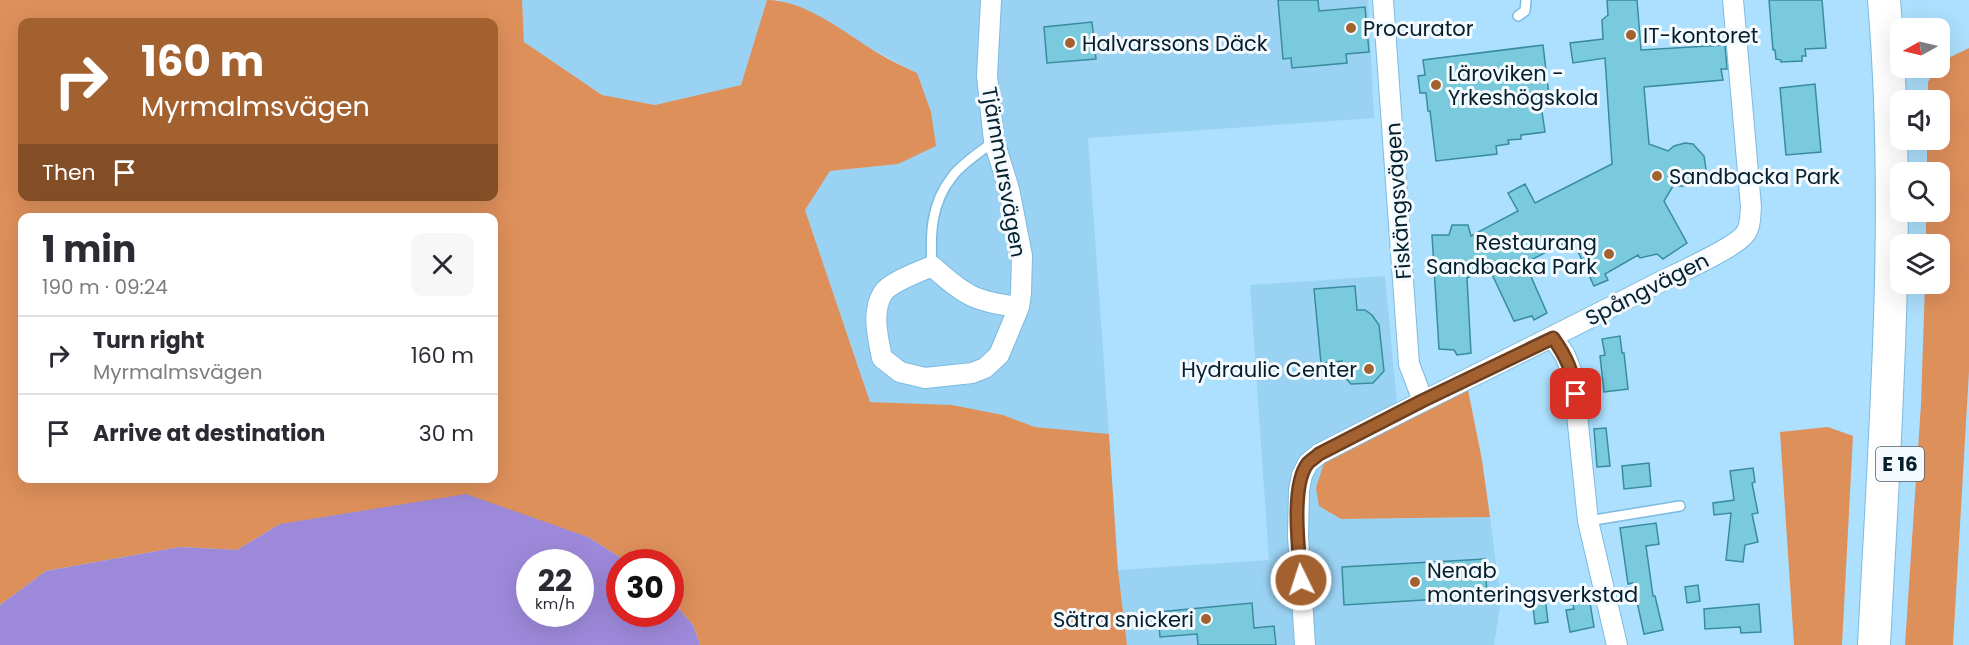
<!DOCTYPE html>
<html lang="en">
<head>
<meta charset="utf-8">
<style>
  :root { --surface:#fff; --page:#f7f7f7; --text:#2b2b33; --muted:#7c7c81; --line:#e1e1e2 }
  body { margin:0; font-family:Poppins,sans-serif; background:var(--page); color:var(--text); height:100vh; display:flex; flex-direction:column; font-size:22px; white-space:nowrap }
  * { box-sizing:border-box; margin:0 }
  p { font-size:20px; color:var(--muted) }
  .icon { flex:none; width:33px; height:33px; fill:none; stroke:currentColor; stroke-width:2; stroke-linecap:round; stroke-linejoin:round }
  .map { position:relative; flex:1; overflow:hidden }
  .side { position:absolute; left:18px; top:213px; width:480px; height:270px; display:flex; flex-direction:column; background:var(--surface); border-radius:12px; box-shadow:0 6px 24px #0002 }
  .side>* { flex:none }
  .guide { position:absolute; left:18px; top:18px; width:480px; height:183px; border-radius:12px; box-shadow:0 6px 24px #0002; background:#a46130; color:#fff; overflow:hidden }
  .needle { width:39px; rotate:262deg }
  .fabs { position:absolute; left:1890px; top:18px; display:grid; gap:12px }
  .fabs a { display:grid; place-items:center; width:60px; height:60px; border-radius:12px; background:var(--surface); box-shadow:0 6px 24px #0002; font-size:30px }
  .speed { position:absolute; left:516px; top:549px; display:flex; gap:12px; font-size:30px; font-weight:700; text-align:center }
  .speed>* { display:grid; place-content:center; width:78px; height:78px; border-radius:50%; background:var(--surface); box-shadow:0 6px 24px #0002; line-height:1 }
  .speed small { font-size:15px; font-weight:400 }
  .speed .limit { border:9px solid #d22; background:#fff; color:#111 }
  .pin { position:absolute; display:grid; place-items:center; width:51px; height:51px; color:#fff; margin:-26px; border-radius:12px; box-shadow:0 3px 9px #0006 }
  .me { position:absolute; width:66px; margin:-33px; rotate:356deg; stroke-linejoin:round; filter:drop-shadow(0 0 4px #0008) }
  .turn { display:flex; align-items:center; gap:21px; height:126px; padding:0 24px; font-size:27px }
  .turn .icon { width:78px; height:78px; stroke-width:2.5 }
  .turn b { display:block; font-size:42px; line-height:51px }
  .then { display:flex; align-items:center; height:57px; padding:0 24px; background:#0003; gap:12px; font-size:22px }
  .round { display:grid; place-items:center; flex:none; width:63px; height:63px; border-radius:12px; background:var(--page) }
  .head { display:flex; align-items:center; justify-content:space-between; height:102px; padding:0 24px }
  h1 { font-size:36px; font-weight:700; line-height:45px }
  ul { padding:0; list-style:none }
  li { display:flex; align-items:center; gap:18px; height:78px; padding:0 24px; border-top:2px solid var(--line) }
  li div { flex:1 }
  li b { display:block; font-size:22px }
  li em { font-style:normal }
  .map>svg:first-child { display:block }
  .built { fill:#9ad2f4 }
  .forest { fill:#de905b; fill-rule:evenodd }
  .water { fill:#9d89da; fill-rule:evenodd }
  .building { fill:#79cadd; stroke:#398c9d; stroke-width:1.5 }
  .lines { fill:none; stroke-linecap:round; stroke-linejoin:round }
  .service-casing { stroke:#7bbbdf; stroke-width:12 }
  .minor-casing { stroke:#7bbbdf; stroke-width:22 }
  .trunk-casing { stroke:#7bbbdf; stroke-width:34 }
  .service { stroke:#fff; stroke-width:9 }
  .minor { stroke:#fff; stroke-width:20 }
  .trunk { stroke:#fff; stroke-width:32 }
  .route-casing { stroke:#6b3f1f; stroke-width:15 }
  .route { stroke:#a46130; stroke-width:10 }
  .poi-dot { fill:#a46130; stroke:#f4fafe; stroke-width:2 }
  .labels { text-anchor:middle; dominant-baseline:central; stroke-width:6; stroke-linejoin:round; paint-order:stroke }
  .shield { fill:#f4fafe; stroke:#4d616c; stroke-width:1.5 }
  .shield-label { font-size:20px; font-weight:bold; fill:#051f2d }
  .poi-label { font-size:21px; fill:#051f2d; stroke:#f4fafe; text-anchor:start }
  .street-label { font-size:21px; fill:#051f2d; stroke:#f4fafe }
</style>
</head>
<body>
<div class="map">
<svg width="1969" height="645" viewBox="0 0 1969 645">
  <rect width="100%" height="100%" fill="#ade0fe"/>
  <path class="built" d="M522 0H767L741 85 655 105 602 95 524 42Z
    M780 0H1368L1374 118 1088 138 1109 434 1035 427 1003 415 952 405 870 402 805 210 830 171 898 164 917 73Z
    M1385 276 1399 425 1324 463 1341 519 1490 517 1501 601 1494 645H1127L1118 570 1269 560 1250 285Z"/>
  <path class="forest" d="M0 0H522L524 42 602 95 655 105 741 85 767 0C805 0 844 32 876 52 889 60 903 66 917 73L931 112 936 146 898 164 830 171 805 210 870 402 952 405 1003 415 1035 427 1109 434 1118 570 1127 645H700L693 625 671 600 670 562H627L588 537 280 524 237 550 180 547 46 571 0 605ZM22 22H494V196H22ZM22 218H494V478H22Z
    M1969 48V371L1953 645H1905L1921 404 1925 284H1940V244H1926V212H1940V172H1927V140H1940V100H1928V82L1936 68H1940V62Z
    M1468 390 1482 460 1490 517 1341 519 1319 506 1316 488 1324 463Z
    M1828 427 1853 436 1842 645H1794L1780 432Z"/>
  <path class="water" d="M466 494 588 537 627 562H620V614H670L671 600 693 625 700 645H0V605L46 571 180 547 237 550 280 524ZM580 562V614H530V562Z"/>
  <path class="building" d="M1278 0H1318L1319 11 1365 7 1369 52 1346 54 1347 63 1292 68 1291 58 1283 59Z
    M1607 0H1637L1641 50 1725 45 1727 69H1721L1723 80 1644 87 1649 144 1668 151 1674 146 1685 143 1693 144 1704 156 1706 169 1700 178 1689 186H1673L1664 201 1687 243 1663 259 1657 254 1640 258 1638 255 1605 274 1608 280 1594 286 1572 239 1525 263 1547 313 1534 320 1532 316 1514 321 1489 268 1467 278 1471 353 1457 355 1454 350 1439 349 1432 235H1449L1452 225H1468L1471 236 1518 211 1508 193 1525 184 1535 203 1612 164 1605 58 1573 63 1570 43 1603 39 1602 20 1608 15Z
    M1769 0H1822L1826 48 1805 49 1806 56H1802V61L1781 62V60L1776 59 1775 50H1773Z
    M1092 22 1096 59 1047 63 1044 27Z
    M1543 45 1550 104 1541 105 1545 132 1521 135V139L1508 140 1509 144 1496 146 1497 154 1436 161 1430 111H1428L1426 93H1420L1418 76 1425 75 1423 60Z
    M1815 84 1821 152 1786 155 1780 88Z
    M1355 286 1357 310H1365L1372 315 1379 325 1384 371 1373 383 1351 384 1343 375 1342 361 1321 363 1314 289Z
    M1620 336 1622 353H1624L1628 389 1604 392 1600 356 1605 355 1602 339Z
    M1606 428 1610 466 1597 467 1594 429Z
    M1649 463 1651 486 1624 489 1622 466Z
    M1753 468 1755 482 1752 483 1758 513 1752 514 1758 542 1745 545 1743 562 1726 560 1731 513 1714 515 1713 503 1734 500 1730 471Z
    M1656 523 1659 544 1646 546 1653 596H1655L1663 630 1644 634 1633 583 1628 584 1620 528Z
    M1485 559 1487 596 1344 605 1342 567Z
    M1698 585 1700 601 1687 603 1685 587Z
    M1545 597 1548 622 1535 624 1532 599Z
    M1589 597 1594 627 1570 632 1566 610 1574 609 1572 600Z
    M1252 603 1254 628 1274 626 1276 645H1198L1197 634 1160 637 1158 612Z
    M1759 604 1761 632 1741 633 1740 627 1705 629 1704 609Z"/>
  <g class="lines">
    <defs>
      <path id="service" d="M1518 16 1525 11 1526 0
        M932 266C930 234 931 203 952 177 962 163 981 152 994 141
        M1588 521 1680 506"/>
      <path id="minor" d="M991 0 987 76 994 141 1009 189 1022 256 1021 293 1019 307 999 355 985 368 972 373 925 378 900 372 882 358C878 338 871 312 883 293 890 282 919 272 932 266 964 295 975 302 1019 307
        M1383 0 1409 364 1423 401
        M1553 338 1565 355 1573 376 1588 521 1617 645
        M1305 645 1298 536 1299 490 1302 475 1308 463 1319 454C1431 396 1546 341 1658 283 1676 274 1735 248 1745 234 1751 227 1750 215 1751 207L1733 0"/>
      <path id="trunk" d="M1874 645C1885 431 1902 214 1884 0"/>
    </defs>
    <use href="#service" class="service-casing"/>
    <use href="#minor" class="minor-casing"/>
    <use href="#trunk" class="trunk-casing"/>
    <use href="#service" class="service"/>
    <use href="#minor" class="minor"/>
    <use href="#trunk" class="trunk"/>
  </g>
  <g class="lines">
    <defs>
      <path id="route" d="M1301 580C1299 552 1290 485 1308 463 1311 460 1316 457 1319 454L1422 401 1553 338C1566 356 1573 372 1576 394"/>
    </defs>
    <use href="#route" class="route-casing"/>
    <use href="#route" class="route"/>
  </g>
  <g class="poi-dot">
    <circle cx="1351" cy="28" r="6"/>
    <circle cx="1631" cy="35" r="6"/>
    <circle cx="1070" cy="43" r="6"/>
    <circle cx="1436" cy="85" r="6"/>
    <circle cx="1657" cy="176" r="6"/>
    <circle cx="1609" cy="254" r="6"/>
    <circle cx="1369" cy="369" r="6"/>
    <circle cx="1415" cy="582" r="6"/>
    <circle cx="1206" cy="619" r="6"/>
  </g>
  <g class="labels">
    <rect class="shield" x="1876" y="447" width="48" height="34" rx="4.5"/>
    <g class="shield-label">
      <text x="1900" y="464">E 16</text>
    </g>
    <g class="poi-label">
      <text x="1363" y="28">Procurator</text>
      <text x="1643" y="35">IT-kontoret</text>
      <text x="1082" y="43">Halvarssons Däck</text>
      <text x="1448" y="73">Läroviken -<tspan x="1448" dy="24">Yrkeshögskola</tspan></text>
      <text x="1669" y="176">Sandbacka Park</text>
      <text x="1597" y="242" text-anchor="end">Restaurang<tspan x="1597" dy="24">Sandbacka Park</tspan></text>
      <text x="1357" y="369" text-anchor="end">Hydraulic Center</text>
      <text x="1427" y="570">Nenab<tspan x="1427" dy="24">monteringsverkstad</tspan></text>
      <text x="1194" y="619" text-anchor="end">Sätra snickeri</text>
    </g>
    <g class="street-label">
      <text transform="translate(1004 172) rotate(80)">Tjärnmursvägen</text>
      <text transform="translate(1398 201) rotate(-94)">Fiskängsvägen</text>
      <text transform="translate(1647 289) rotate(-27)">Spångvägen</text>
    </g>
  </g>
</svg>
<div class="fabs">
<a><svg class="needle" viewBox="-14 -14 28 28"><path d="M0-13l5 13h-10z" fill="#e53935"/><path d="M0 13l5-13h-10z" fill="#7c7c81"/></svg></a>
<a><svg class="icon" aria-label="sound" viewBox="0 0 24 24"><path d="M4 9h4l5-4v14l-5-4H4zM17 9q2 3 0 6"/></svg></a>
<a><svg class="icon" aria-label="search" viewBox="0 0 24 24"><circle cx="10" cy="10" r="6"/><path d="M15 15l6 6"/></svg></a>
<a><svg class="icon" aria-label="layers" viewBox="0 0 24 24"><path d="M12 4l9 5-9 5-9-5zM3 14l9 5 9-5"/></svg></a>
</div>
<div class="speed"><div>22<small>km/h</small></div><div class="limit">30</div></div>
<div class="pin" style="left:1576px;top:394px;background:#d93025"><svg class="icon" aria-label="arrive" viewBox="0 0 24 24"><path d="M6 21V4h12l-3 4 3 4H6"/></svg></div>
<svg class="me" style="left:1301px;top:580px" viewBox="-20 -20 40 40"><circle r="17" fill="#a46130" stroke="#fff" stroke-width="3"/><path d="M0-11L8 9 0 5-8 9z" fill="#fff"/></svg>
<div class="guide">
<div class="turn"><svg class="icon" aria-label="right" viewBox="0 0 24 24"><path d="M7 20v-9h11M14 6l5 5-5 5"/></svg><div><b>160 m</b>Myrmalmsvägen</div></div>
<div class="then">Then<svg class="icon" aria-label="arrive" viewBox="0 0 24 24"><path d="M6 21V4h12l-3 4 3 4H6"/></svg></div>
</div>
<section class="side">
<div class="head"><div><h1>1 min</h1><p>190 m · 09:24</p></div><a class="round"><svg class="icon" aria-label="close" viewBox="0 0 24 24"><path d="M6 6l12 12M18 6L6 18"/></svg></a></div>
<ul>
<li><svg class="icon" aria-label="right" viewBox="0 0 24 24"><path d="M7 20v-9h11M14 6l5 5-5 5"/></svg><div><b>Turn right</b><p>Myrmalmsvägen</p></div><em>160 m</em></li>
<li><svg class="icon" aria-label="arrive" viewBox="0 0 24 24"><path d="M6 21V4h12l-3 4 3 4H6"/></svg><div><b>Arrive at destination</b></div><em>30 m</em></li>
</ul>
</section>
</div>
</body>
</html>
